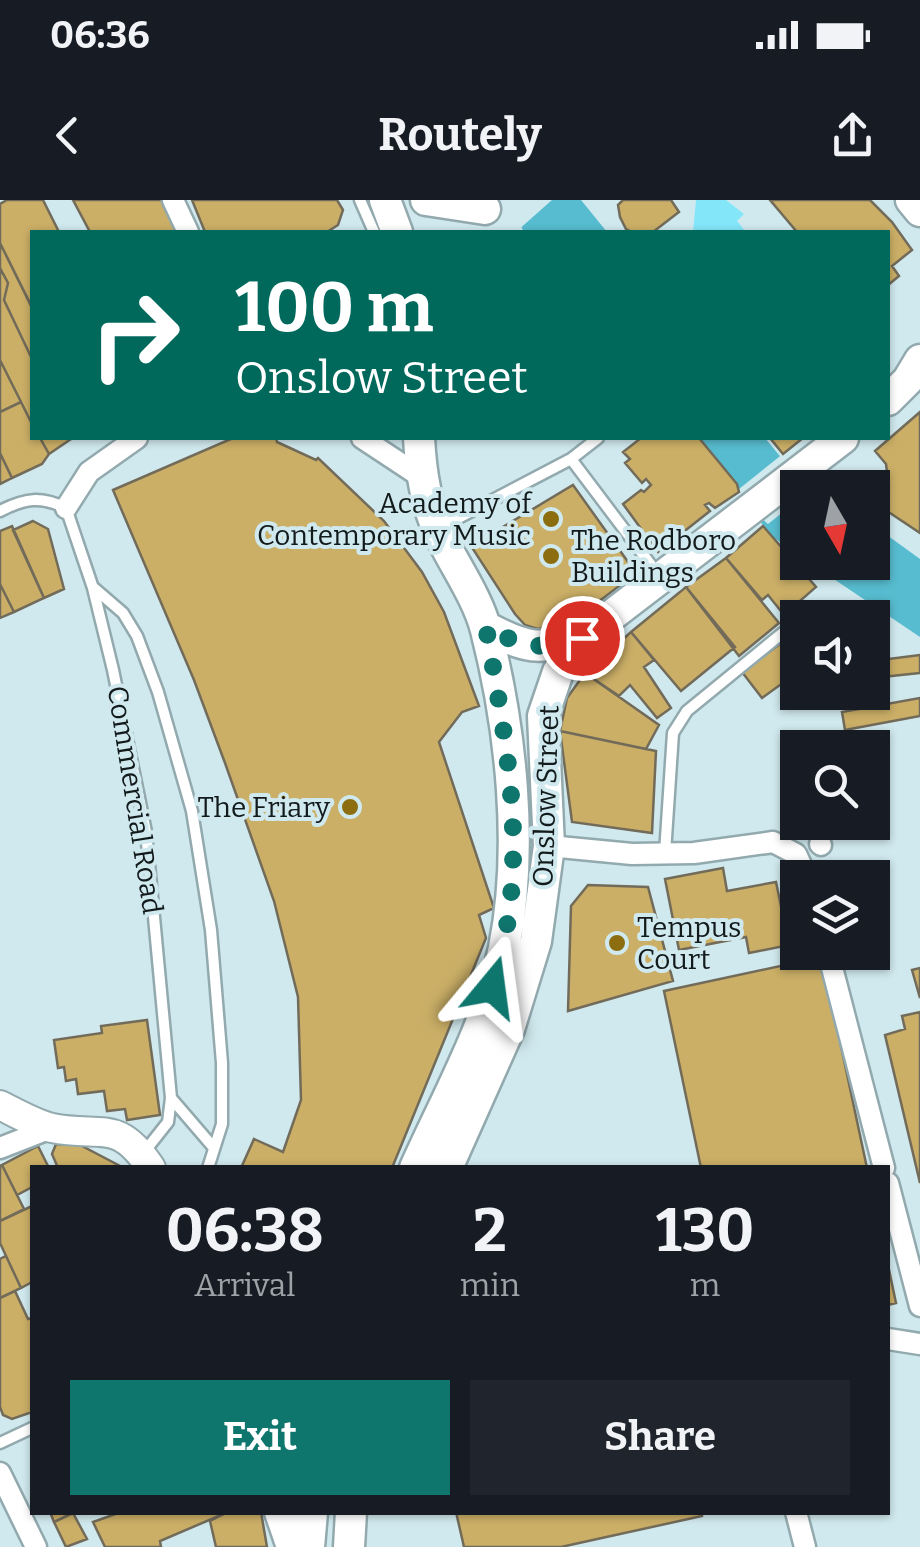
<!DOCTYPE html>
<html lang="en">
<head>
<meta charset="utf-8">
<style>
  :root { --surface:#171b24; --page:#20242c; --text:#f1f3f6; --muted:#9ea1a6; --accent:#0f766e }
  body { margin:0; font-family:Bitter,serif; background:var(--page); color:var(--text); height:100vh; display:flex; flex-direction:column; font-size:38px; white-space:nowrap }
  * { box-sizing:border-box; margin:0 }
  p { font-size:32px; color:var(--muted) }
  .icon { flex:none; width:55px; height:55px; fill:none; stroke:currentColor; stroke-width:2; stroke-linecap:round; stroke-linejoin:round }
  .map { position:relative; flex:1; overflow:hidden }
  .panel { position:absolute; left:30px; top:965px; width:860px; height:350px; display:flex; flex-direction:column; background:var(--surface); border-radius:0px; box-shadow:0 2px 8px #0004 }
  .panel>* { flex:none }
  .guide { position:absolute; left:30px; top:30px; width:860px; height:210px; border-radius:0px; box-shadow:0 2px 8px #0004; background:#00695c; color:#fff; overflow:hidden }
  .needle { width:65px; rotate:171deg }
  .tools { position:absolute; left:780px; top:270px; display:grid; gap:20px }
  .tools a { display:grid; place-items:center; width:110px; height:110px; border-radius:0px; background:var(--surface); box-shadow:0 2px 8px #0004; font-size:50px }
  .pin { position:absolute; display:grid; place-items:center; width:85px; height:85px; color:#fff; margin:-42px; border:5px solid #fff; border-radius:50%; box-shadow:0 2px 10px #0007 }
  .me { position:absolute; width:110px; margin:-55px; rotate:16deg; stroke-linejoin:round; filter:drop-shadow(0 0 8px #0008) }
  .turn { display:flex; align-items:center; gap:35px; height:210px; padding:0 40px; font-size:45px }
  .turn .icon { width:130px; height:130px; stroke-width:2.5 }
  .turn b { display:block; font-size:70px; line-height:85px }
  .eta { display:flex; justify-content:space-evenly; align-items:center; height:170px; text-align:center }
  .eta b { font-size:60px; font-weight:700; line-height:70px }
  .action { display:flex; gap:20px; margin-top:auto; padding:20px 40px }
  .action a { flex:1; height:115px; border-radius:0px; background:var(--accent); color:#fff; font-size:40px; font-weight:700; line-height:115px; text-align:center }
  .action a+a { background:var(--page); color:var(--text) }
  .status { display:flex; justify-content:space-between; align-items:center; height:70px; padding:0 50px; background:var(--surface); direction:ltr }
  .status svg { height:28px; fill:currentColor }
  header { display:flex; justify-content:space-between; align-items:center; height:130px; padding:0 40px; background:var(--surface); font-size:45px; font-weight:700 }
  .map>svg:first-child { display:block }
  .green { fill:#84e6f9 }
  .water { fill:#57bccf }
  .pier { fill:#d0e9ee }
  .building { fill:#cbaf67; stroke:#726b5a; stroke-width:2.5 }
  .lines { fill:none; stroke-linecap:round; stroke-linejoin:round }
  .lane-casing { stroke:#92a9ae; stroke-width:15 }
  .street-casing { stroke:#92a9ae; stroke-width:25 }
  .secondary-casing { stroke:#92a9ae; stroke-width:32 }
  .primary-casing { stroke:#92a9ae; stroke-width:35 }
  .lane { stroke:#fff; stroke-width:10 }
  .street { stroke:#fff; stroke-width:20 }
  .secondary { stroke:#fff; stroke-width:28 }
  .primary { stroke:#fff; stroke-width:30 }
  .route { stroke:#0f766e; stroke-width:18; stroke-dasharray:0 32.4 }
  .poi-dot { fill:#8c6e10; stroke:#d0e9ee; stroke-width:4 }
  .labels { text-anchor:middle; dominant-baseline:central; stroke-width:8; stroke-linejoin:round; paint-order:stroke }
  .poi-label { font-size:28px; fill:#121a1c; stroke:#d0e9ee; text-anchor:end }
  .street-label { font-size:28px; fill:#121a1c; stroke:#d0e9ee }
</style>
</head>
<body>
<div class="status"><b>06:36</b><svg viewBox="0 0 49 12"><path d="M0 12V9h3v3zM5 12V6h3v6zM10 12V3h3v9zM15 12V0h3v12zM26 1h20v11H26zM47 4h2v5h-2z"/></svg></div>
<header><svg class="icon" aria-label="back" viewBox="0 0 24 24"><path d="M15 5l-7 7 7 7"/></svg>Routely<svg class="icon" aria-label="share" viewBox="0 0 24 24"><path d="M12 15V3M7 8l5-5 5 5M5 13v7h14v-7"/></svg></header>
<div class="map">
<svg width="920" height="1347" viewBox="0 0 920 1347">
  <rect width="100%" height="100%" fill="#d0e9ee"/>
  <path class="green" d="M696 0H726L744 14 737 21 746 32H693Z
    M873 708C890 724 883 744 866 758L859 753 872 752Z"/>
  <path class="water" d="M507 0H581L607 32H524Z
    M691 238H765L784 261 821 287 798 288 797 354 773 337Z
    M873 325 920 359V437L810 363 872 362Z"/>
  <path class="pier" d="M502 0H552L517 31Z
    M784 253 821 282 814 287 798 288 797 301 768 324 734 293Z"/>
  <path class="building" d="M7 0H43L59 32H32V107L0 43V4Z
    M73 0H162L176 32H90Z
    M192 0H337L343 10 338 25 327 32H205Z
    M623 0H671L679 12 653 32H632L626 29 620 17 618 5Z
    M770 0H870L892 22 912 50 892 66 899 76 888 85V32H797Z
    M0 43 32 108V159L4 100 8 83 0 68Z
    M0 68 8 83 4 100 32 159V224L0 160Z
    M0 160 21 202 0 212Z
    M21 202 32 224V238H40L49 254 42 264 12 278 0 253V212Z
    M920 212V333L878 305 889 288 886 264 875 251Z
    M40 238H71V239L49 254Z
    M233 238H276L277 242 316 260 318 258 384 321 422 372 444 412 479 506 462 512 439 542 494 708 479 715 486 738 392 968H241L254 939 283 952 301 900 298 797 274 701 225 563 194 480 113 290Z
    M641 238H699L737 284 739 292 715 308 709 303 705 305 710 311 658 352 623 304 641 290 644 292 651 285 646 279 642 283 625 263 630 259 623 252Z
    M770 238H803L783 254Z
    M0 253 12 278 0 284Z
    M573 285 636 373 576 419 562 426 538 429 525 425 515 414 471 346Z
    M33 321 48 329 64 389 44 398 13 330Z
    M12 326 44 398 14 412 0 384V331Z
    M763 326 816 387 784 415 768 395 762 400 726 358Z
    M726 358 779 423 739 456 686 387Z
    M0 384 14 412 0 418Z
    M686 387 735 447 681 491 631 432Z
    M631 432 654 460 644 467 671 508 657 518 630 485 619 496 585 473Z
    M795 433 798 472 762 498 742 472Z
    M920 455V473L872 478V461Z
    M585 473 659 525 646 549 560 531 567 498Z
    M920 498V516L845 530 842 512Z
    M560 531 656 551 652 633 572 622Z
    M723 668 727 691 776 682 789 745 749 753 746 737 679 750 665 679Z
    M588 685 648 687 673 781 568 811 571 706Z
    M822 757 867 968H701L664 791Z
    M920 768V798L912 770Z
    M920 812V983L885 835 905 829 902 816Z
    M147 820 160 915 127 920 125 909 107 911 104 891 78 894 76 879 66 881 64 867 58 868 54 840 102 833 101 826Z
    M56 944 80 945 124 968H58L52 954Z
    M38 946 49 968H32V987L17 995 2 965Z
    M2 965 24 1009 0 1021V966Z
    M32 1006V1082L21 1088 0 1043V1021Z
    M6 1056 21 1088 0 1098V1059Z
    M888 1065 896 1103 888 1105Z
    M15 1091 28 1119 32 1118V1212L12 1219 3 1215 0 1207V1098Z
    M50 1312H73V1313L54 1322Z
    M121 1312H228L160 1341 161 1347H105L93 1322Z
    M228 1312H261L267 1347H216L210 1321Z
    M456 1312H702V1316L561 1347H464Z
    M73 1313 87 1339 66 1347 54 1322Z"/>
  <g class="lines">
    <defs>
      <path id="lane" d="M360 0 374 32
        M571 259 598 238
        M0 311C25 298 41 296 66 308L93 388 113 470 146 632 171 898 168 922 145 951
        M443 326 571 259 657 373
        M94 388 123 413 137 436 158 492 192 611 211 730 222 863V924L208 968
        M665 653 673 533 687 511 796 422
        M171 898 214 948
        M0 1243 32 1228"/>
      <path id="street" d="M173 0 188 32
        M362 238 421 277
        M66 308 89 272 137 238
        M820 644 821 645
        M549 646 632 654 694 653 773 642 796 654 807 678
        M828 752 884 968
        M0 948 51 928
        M888 983 920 1106
        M888 1139 920 1144
        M0 1273 36 1347
        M796 1312 805 1347"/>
      <path id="secondary" d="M0 905C16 913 35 924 52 928 101 938 117 917 151 968"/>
      <path id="primary" d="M385 0 397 32
        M426 0 485 9
        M911 0 920 11
        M888 200 908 180 920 160
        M486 427C527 449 536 450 582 438
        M415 968C446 899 489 822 504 748 524 648 511 528 486 430 478 399 457 369 443 341 426 307 421 274 419 238
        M447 968 509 829 536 741 549 646 543 516 558 472 582 438 843 238
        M280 1312 290 1341 297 1347
        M309 1347 312 1312
        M349 1347 351 1312"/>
    </defs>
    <use href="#lane" class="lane-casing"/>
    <use href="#street" class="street-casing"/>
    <use href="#secondary" class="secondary-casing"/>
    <use href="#primary" class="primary-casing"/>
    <use href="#lane" class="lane"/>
    <use href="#street" class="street"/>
    <use href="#secondary" class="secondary"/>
    <use href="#primary" class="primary"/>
  </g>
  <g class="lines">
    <path class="route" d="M492 787C532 665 507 548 486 427 527 449 536 450 582 438"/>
  </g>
  <g class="poi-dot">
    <circle cx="551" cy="319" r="10"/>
    <circle cx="551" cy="356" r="10"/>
    <circle cx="350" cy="607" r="10"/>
    <circle cx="617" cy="743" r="10"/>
  </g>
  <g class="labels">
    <g class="poi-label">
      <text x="531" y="303">Academy of<tspan x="531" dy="32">Contemporary Music</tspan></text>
      <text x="571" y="340" text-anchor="start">The Rodboro<tspan x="571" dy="32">Buildings</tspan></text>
      <text x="330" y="607">The Friary</text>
      <text x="637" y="727" text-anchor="start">Tempus<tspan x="637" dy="32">Court</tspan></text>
    </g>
    <g class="street-label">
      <text transform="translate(546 596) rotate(-88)">Onslow Street</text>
      <text transform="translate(135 600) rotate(81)">Commercial Road</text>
    </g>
  </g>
</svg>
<div class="tools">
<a><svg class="needle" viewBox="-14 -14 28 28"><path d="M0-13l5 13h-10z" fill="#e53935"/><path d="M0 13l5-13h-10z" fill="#9ea1a6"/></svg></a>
<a><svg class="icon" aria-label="sound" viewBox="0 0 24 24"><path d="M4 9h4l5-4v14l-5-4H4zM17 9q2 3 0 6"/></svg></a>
<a><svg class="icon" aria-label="search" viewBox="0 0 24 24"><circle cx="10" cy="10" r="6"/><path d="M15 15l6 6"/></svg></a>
<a><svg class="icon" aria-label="layers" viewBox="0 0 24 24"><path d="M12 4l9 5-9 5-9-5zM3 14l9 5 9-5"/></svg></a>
</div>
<div class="pin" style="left:582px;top:438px;background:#d93025"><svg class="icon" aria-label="arrive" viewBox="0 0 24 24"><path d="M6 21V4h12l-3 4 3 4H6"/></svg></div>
<svg class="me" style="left:492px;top:787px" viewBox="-20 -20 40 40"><path d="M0-17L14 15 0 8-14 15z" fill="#0f766e" stroke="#fff" stroke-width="4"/></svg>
<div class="guide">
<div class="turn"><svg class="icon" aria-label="right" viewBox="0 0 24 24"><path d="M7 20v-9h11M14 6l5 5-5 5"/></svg><div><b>100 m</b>Onslow Street</div></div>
</div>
<section class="panel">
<div class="eta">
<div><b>06:38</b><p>Arrival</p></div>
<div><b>2</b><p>min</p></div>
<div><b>130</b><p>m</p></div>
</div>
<div class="action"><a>Exit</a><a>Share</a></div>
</section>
</div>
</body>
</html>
